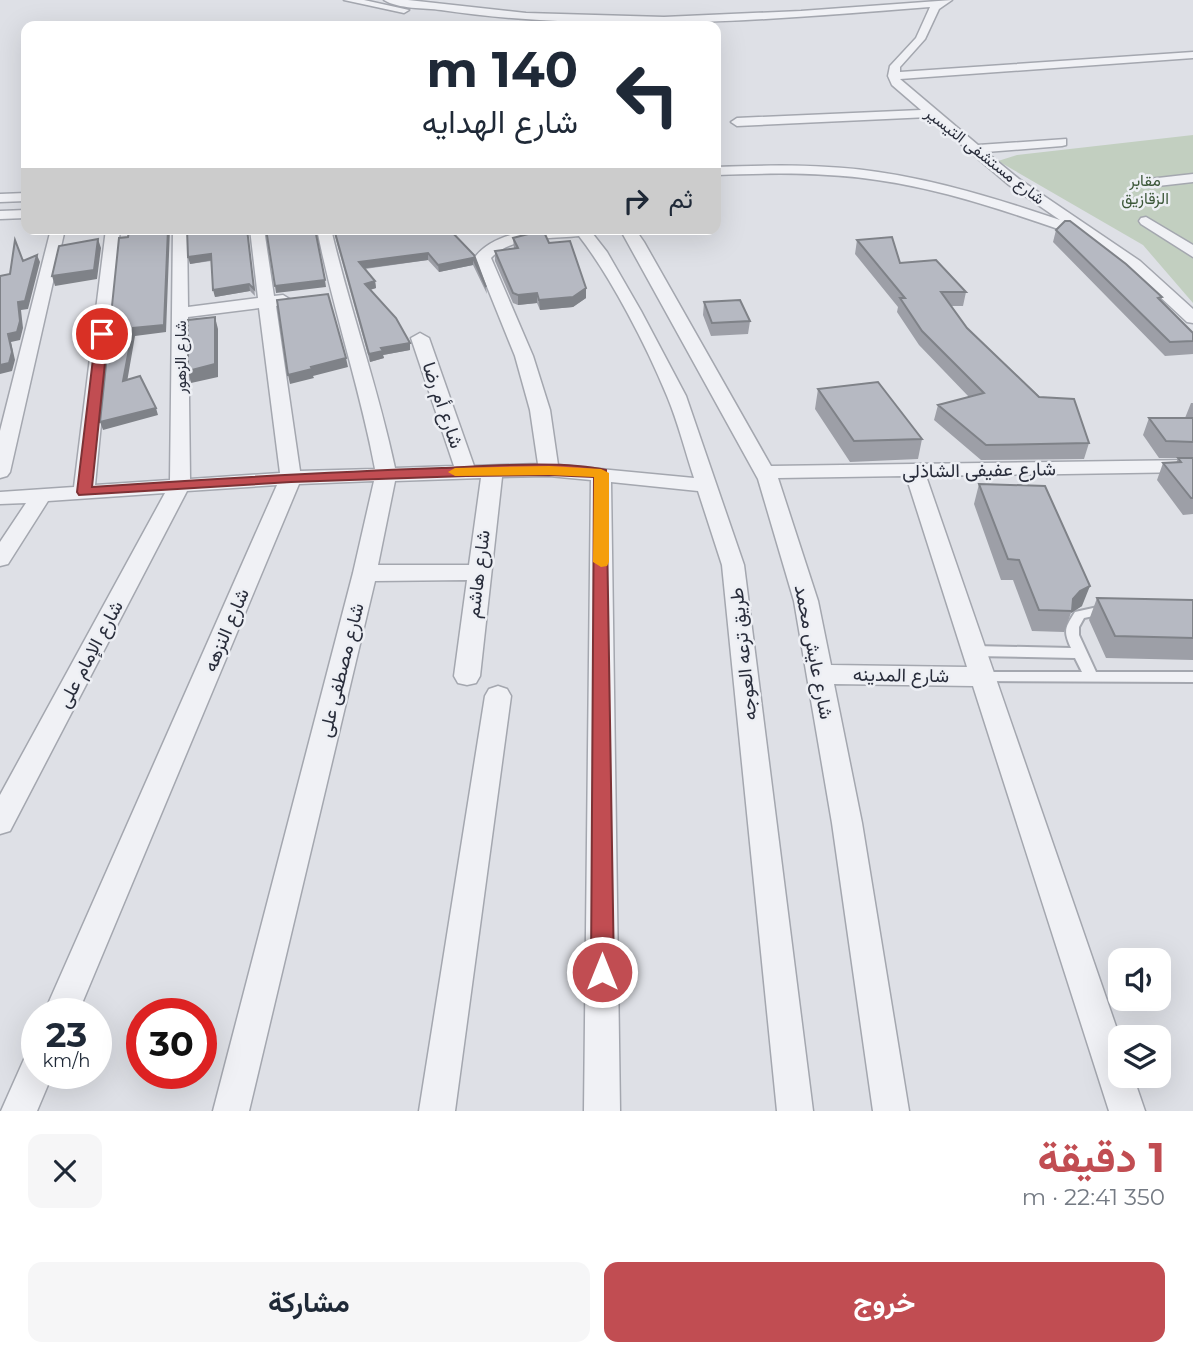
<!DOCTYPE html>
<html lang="ar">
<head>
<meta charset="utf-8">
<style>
  :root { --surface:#fff; --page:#f6f6f7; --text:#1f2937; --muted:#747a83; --accent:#c14d52 }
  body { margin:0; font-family:Montserrat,Vazirmatn,sans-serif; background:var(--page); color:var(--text); direction:rtl; height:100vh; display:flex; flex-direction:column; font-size:26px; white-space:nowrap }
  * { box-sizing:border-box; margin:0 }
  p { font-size:23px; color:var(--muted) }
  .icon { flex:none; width:38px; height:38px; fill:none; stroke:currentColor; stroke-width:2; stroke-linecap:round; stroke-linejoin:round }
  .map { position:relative; height:1111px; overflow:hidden; direction:ltr }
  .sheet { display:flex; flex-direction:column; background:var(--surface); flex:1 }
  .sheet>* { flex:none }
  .guide { position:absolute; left:21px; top:21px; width:700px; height:214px; border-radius:14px; box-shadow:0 7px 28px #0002; direction:rtl; background:#fff; color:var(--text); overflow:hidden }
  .tools { position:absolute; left:1108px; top:948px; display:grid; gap:14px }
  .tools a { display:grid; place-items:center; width:63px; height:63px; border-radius:14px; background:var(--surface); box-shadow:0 7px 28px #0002; font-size:35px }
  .speed { position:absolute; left:21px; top:998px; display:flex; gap:14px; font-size:35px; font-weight:700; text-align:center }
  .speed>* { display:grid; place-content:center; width:91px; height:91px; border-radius:50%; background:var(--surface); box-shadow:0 7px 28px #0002; line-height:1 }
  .speed small { font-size:18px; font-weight:400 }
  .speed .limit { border:10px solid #d22; background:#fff; color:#111 }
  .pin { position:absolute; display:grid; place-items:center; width:60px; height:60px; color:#fff; margin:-30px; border:4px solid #fff; border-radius:50%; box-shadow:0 2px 7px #0007 }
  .me { position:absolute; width:77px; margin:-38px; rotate:0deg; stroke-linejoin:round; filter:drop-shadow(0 0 5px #0008) }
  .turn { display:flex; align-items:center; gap:24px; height:147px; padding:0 28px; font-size:32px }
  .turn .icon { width:91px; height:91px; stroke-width:2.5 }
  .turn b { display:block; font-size:49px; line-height:60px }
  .then { display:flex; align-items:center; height:66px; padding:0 28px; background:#0003; gap:14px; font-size:26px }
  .round { display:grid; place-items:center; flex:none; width:74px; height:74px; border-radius:14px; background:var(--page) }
  .head { display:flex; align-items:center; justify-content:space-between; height:119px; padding:0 28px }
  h1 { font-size:42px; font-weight:700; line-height:52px; color:var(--accent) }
  .cta { display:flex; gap:14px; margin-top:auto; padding:14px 28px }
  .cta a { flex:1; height:80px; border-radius:14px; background:var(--accent); color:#fff; font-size:28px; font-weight:700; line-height:80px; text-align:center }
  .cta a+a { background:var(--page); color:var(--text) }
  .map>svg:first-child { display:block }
  .green { fill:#c2cfc0 }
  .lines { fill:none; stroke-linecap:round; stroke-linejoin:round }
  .service-casing { stroke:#a4a7af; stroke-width:4 }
  .minor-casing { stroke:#a4a7af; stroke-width:3 }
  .service { fill:#f0f1f5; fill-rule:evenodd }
  .minor { fill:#f0f1f5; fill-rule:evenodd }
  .wall { fill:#9d9fa7 }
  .shaded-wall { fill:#7f8288 }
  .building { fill:#b6b9c2; stroke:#7f8288; stroke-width:2 }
  .route { fill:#c14d52; stroke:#7d3235; stroke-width:2 }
  .slow { fill:#f59e0b }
  .labels { text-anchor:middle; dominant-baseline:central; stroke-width:5; stroke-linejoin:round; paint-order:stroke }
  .far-street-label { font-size:16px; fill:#292d3b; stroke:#edeff4 }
  .far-park-label { font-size:16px; fill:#3a5637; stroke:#edeff4 }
  .street-label { font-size:19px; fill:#292d3b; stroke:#edeff4 }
</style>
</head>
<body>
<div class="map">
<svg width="1193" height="1111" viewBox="0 0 1193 1111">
  <rect width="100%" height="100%" fill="#dee0e6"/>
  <path class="green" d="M1193 135V303L1143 245 998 161 1017 155Z"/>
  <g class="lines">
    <defs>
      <path id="service" d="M1107 605 1112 606 1113 609 1112 612 1084 618 1079 627V635L1096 672H1193V682L978 681 976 677 978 673 983 672H1082L1075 658 974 656 969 654 967 651 969 648 974 646 1071 648C1063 630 1065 628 1075 612Z"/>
      <path id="minor" d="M344 0H364L409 10 404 13Z
        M384 0H408L526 13 664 17 801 11 952 0 939 9 925 39 900 67V72L1193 52V58L900 79 978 145 1066 139V145L1062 146 986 152 1019 179 1140 261 1193 309V323L1187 322 1128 267 1075 230 1064 231C1003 210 941 189 877 180 823 172 770 173 716 175V167C770 165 824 164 878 172 940 181 1001 200 1060 220L1009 185 929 117 737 126 731 122 737 118 921 110 892 85 888 76 890 66 916 38 930 7C768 20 603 34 441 10 425 8 398 9 384 0Z
        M1193 174V182L1149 187 1142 183 1149 179Z
        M26 193V201L0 202V194Z
        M26 210V218L0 219V211Z
        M1146 217 1193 245V257L1141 224 1139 221 1141 218Z
        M51 229H65L10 472 7 476 0 478V431Z
        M106 229H120L95 485 170 480 173 229H187L188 307 258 298 250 229H264L274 296 283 295 291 300 289 304 276 306 300 471 375 469C360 388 333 310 317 229H331C350 310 378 387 395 468L454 466 411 338 420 333 429 338 474 466 538 464 530 410 515 356 475 257C499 226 554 229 589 229L607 252 641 311 686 396 744 565 813 1111H777L722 565 698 491 611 482 620 1111H584L591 480 549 476 502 477 480 676 476 683 467 685 458 683 454 676 467 580 375 581 249 1111H213L353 573 374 481 299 484 78 1013H44L277 485 187 491 10 831 0 834V795L165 493 48 501 8 564 0 566V542L26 503 0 504V492L74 487ZM579 236C611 277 647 347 667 396 678 422 685 451 694 478L558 465 550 410 533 356 491 258C511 236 551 239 579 236ZM259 308 280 473 190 479 188 317ZM481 478 469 565H378L395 481Z
        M620 229H635L644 242 771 466 1193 460V472L926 476 1120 1038V1076H1133L1145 1111H1109L973 686 834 684 862 823 909 1111H873L832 823 794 601 758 479ZM906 476 967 667 831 665 818 601 778 478Z
        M498 686 507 689 511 696 455 1111H419L485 696 489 689Z
        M37 1051V1073H53L37 1111H1L25 1057Z"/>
    </defs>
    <use href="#service" class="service-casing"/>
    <use href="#minor" class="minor-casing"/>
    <use href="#service" class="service"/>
    <use href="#minor" class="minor"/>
  </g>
  <path class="wall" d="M187 229H247L255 296 250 291 215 297 211 261 190 264Z
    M333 229H449L474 255 486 287 487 294 473 265 439 272 428 260 365 269 375 281 376 288 370 290 410 350 383 355 384 358 370 362Z
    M1056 230 1162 297 1161 300 1193 333V354L1165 356 1053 242Z
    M513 238 549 243 586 298 573 307 540 310 537 303 518 305 513 303 495 261V251L514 249Z
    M857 240 900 263 966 292 963 306H951L967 328 1089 443 1084 459 981 460 934 420 938 405 969 397 919 345 897 312 898 307 855 254Z
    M704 302 750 321 748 334 711 336 703 315Z
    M818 389 922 439 918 459 850 462 815 409Z
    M1191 403H1193V514L1183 515 1157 480 1163 463H1176L1178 458H1185H1159L1143 435 1149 418H1185Z
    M979 484 1082 606 1071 613 1064 632 1032 631 1013 580H1001L974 504Z
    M1097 598 1193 600V660L1106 658 1089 620Z"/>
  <path class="shaded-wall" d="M168 229H170L166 332 135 336 126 388 123 381 133 328Z
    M98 239 101 248 97 279 55 286 52 276Z
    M428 253V260L360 269 359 262Z
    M211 254 213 260 190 264 188 257Z
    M37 255 40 262 28 309 21 310 23 328 20 340 11 342 15 360 12 371 0 374V365L18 302Z
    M473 258V265L439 272 438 265Z
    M325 280 326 287 276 293 275 286Z
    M375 281 376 288 366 291 365 284Z
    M249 284 250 291 215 297 213 290Z
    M586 288V298L573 307 540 310 539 300Z
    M537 293V303L518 305V295Z
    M215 317 218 329V377L191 383 188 371Z
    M410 343V350L383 355 384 358 370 362 369 354 381 348Z
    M346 358 348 367 313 376 314 378 290 384 288 375 311 367Z
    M156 408 158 415 103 430 100 422Z
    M1090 586 1082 606 1071 613 1073 599 1080 591Z"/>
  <path class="building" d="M1065 221H1070L1126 264 1162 297 1158 298 1193 333V341L1170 342 1056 230Z
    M142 229H168L164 325 133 328 123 381 140 376 156 408 100 422 108 346 115 312 112 306 119 238 128 237 129 231Z
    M187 229H247L254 289 249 284 213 290 211 254 188 257Z
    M266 229H315L325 280 275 286Z
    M334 229H449L474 255 486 287 473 258 438 265 428 253 359 262 375 281 365 284 396 318 410 343 381 348 383 351 369 354Z
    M544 232 549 243 570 241 586 288 573 297 539 300 537 293 518 295 513 293 495 251 518 248 513 238 532 233Z
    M892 237 900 263 936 260 966 292H941L967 328 1039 397 1074 399 1089 443 986 445 938 405 984 393 922 331 900 298H905L857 240Z
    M98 239 94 270 52 276 59 246Z
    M15 240 23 261 37 255 25 301 18 302 20 321 17 332 8 334 12 352 9 363 0 365V276L10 274Z
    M328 294 346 358 311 367 312 369 288 375 277 300Z
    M740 300 750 321 712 323 704 302Z
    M215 317V364L188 371V320Z
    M878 382 922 439 854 441 818 389Z
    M1149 418H1193V442L1166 441Z
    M1178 458H1193V498H1191L1163 463 1181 462Z
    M979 484 1045 486 1090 586 1080 591 1073 599 1072 611 1039 610 1019 560 1008 559Z
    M1097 598 1193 600V638L1115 636Z"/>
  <path class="route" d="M102 331 108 334 92 487C209 479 325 472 442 468 488 466 564 460 606 470L614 972 610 980 602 983 594 980 591 972 594 477 549 475 466 476 291 482 79 495 77 492 96 334Z"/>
  <path class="slow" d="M549 466 601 469 609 473V562L607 566 601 567 593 562 594 477 549 475 455 476 448 472 455 468Z"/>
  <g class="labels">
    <g class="far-street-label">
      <text transform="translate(985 156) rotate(38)">شارع مستشفى التيسير</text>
      <text transform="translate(180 357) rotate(-90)">شارع الزهور</text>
    </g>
    <g class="far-park-label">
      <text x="1145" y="180">مقابر<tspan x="1145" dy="18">الزقازيق</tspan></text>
    </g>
    <g class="street-label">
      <text transform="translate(443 405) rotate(71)">شارع أم رضا</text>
      <text transform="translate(979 470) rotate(-1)">شارع عفيفى الشاذلى</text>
      <text transform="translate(478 574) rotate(-83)">شارع هاشم</text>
      <text transform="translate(226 630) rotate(-67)">شارع النزهه</text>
      <text transform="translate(814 652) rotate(79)">شارع عايش محمد</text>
      <text transform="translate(90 654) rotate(-62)">شارع الإمام على</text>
      <text transform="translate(743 654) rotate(-96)">طريق ترعه العوجه</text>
      <text transform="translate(341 670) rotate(-76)">شارع مصطفى على</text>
      <text transform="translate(901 675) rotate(1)">شارع المدينه</text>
    </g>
  </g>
</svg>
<div class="tools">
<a><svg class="icon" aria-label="sound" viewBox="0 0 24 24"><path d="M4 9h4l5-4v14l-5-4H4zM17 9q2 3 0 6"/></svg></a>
<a><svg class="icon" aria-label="layers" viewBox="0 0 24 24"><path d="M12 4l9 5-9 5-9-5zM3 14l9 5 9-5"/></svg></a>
</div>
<div class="speed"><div>23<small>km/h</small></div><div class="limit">30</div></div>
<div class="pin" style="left:102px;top:334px;background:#d93025"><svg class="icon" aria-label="arrive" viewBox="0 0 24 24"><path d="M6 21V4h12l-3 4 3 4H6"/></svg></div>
<svg class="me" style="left:602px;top:972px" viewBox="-20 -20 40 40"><circle r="17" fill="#c14d52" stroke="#fff" stroke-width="3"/><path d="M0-11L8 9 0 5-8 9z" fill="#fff"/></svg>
<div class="guide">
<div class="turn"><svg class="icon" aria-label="left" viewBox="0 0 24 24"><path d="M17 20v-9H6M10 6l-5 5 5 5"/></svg><div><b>140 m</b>شارع الهدايه</div></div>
<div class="then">ثم<svg class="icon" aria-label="right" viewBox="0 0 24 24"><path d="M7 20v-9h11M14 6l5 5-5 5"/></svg></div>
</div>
</div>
<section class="sheet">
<div class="head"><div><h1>1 دقيقة</h1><p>350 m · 22:41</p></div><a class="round"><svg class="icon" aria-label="close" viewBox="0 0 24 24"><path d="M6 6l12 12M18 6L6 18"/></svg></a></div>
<div class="cta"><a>خروج</a><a>مشاركة</a></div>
</section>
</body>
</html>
